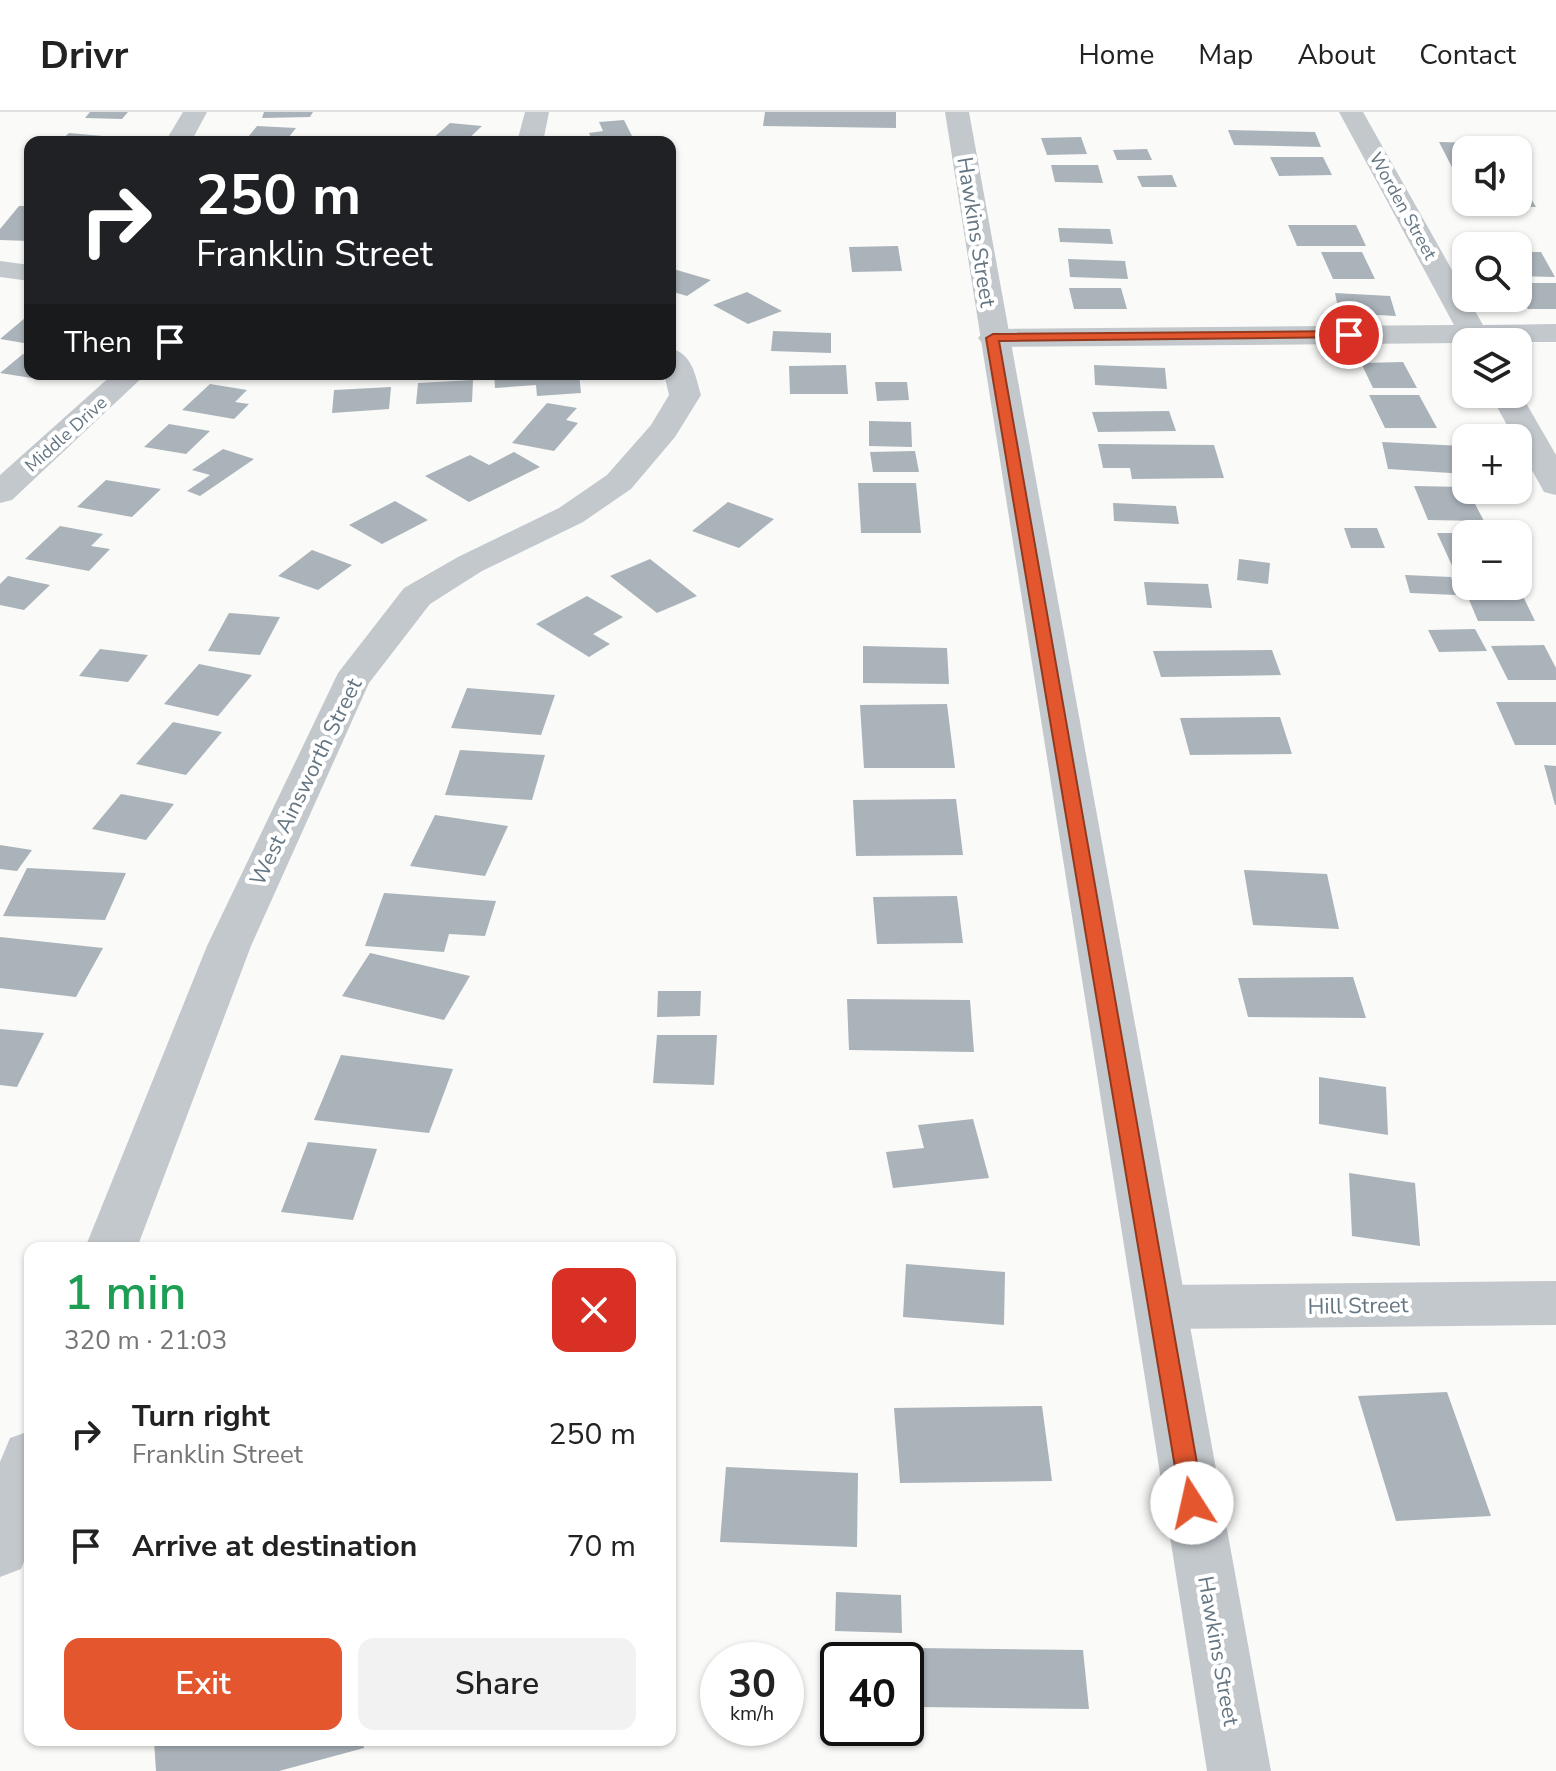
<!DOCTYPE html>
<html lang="en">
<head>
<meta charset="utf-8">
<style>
  :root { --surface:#fff; --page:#f2f2f2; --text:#222; --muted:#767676; --line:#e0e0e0; --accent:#e4572e }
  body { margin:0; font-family:"Nunito Sans",sans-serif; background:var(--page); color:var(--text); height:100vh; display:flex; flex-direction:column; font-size:30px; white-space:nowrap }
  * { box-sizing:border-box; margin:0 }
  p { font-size:26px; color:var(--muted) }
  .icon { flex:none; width:44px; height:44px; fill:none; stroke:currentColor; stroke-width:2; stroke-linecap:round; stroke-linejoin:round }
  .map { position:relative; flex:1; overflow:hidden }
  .side { position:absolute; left:24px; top:1130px; width:652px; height:504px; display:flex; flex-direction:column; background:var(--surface); border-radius:16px; box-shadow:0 2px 6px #0004 }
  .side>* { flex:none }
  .banner { position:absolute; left:24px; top:24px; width:652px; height:244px; border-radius:16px; box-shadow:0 2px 6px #0004; background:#202124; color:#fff; overflow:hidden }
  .tools { position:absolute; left:1452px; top:24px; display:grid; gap:16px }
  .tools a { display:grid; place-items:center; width:80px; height:80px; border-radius:16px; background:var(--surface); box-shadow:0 2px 6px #0004; font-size:40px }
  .speed { position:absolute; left:700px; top:1530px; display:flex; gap:16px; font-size:40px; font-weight:700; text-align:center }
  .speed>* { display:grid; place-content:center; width:104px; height:104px; border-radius:50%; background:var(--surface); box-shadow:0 2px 6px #0004; line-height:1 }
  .speed small { font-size:20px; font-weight:400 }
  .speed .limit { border:4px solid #111; border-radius:12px; background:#fff; color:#111 }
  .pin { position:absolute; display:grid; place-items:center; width:68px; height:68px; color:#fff; margin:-34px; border:4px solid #fff; border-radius:50%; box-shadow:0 2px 8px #0007 }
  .me { position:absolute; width:88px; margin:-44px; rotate:350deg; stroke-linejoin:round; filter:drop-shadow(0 0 6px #0008) }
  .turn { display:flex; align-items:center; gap:28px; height:168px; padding:0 40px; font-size:36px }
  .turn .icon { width:104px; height:104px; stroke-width:2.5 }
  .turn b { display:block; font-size:56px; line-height:68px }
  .then { display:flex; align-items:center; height:76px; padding:0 40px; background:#0003; gap:16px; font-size:30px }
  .round { display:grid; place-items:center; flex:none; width:84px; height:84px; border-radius:16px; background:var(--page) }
  .headline { display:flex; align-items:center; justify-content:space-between; height:136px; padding:0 40px }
  h1 { font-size:48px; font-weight:600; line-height:60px; color:#1e9e55 }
  .action { display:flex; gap:16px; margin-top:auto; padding:16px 40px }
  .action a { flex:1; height:92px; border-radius:16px; background:var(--accent); color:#fff; font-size:32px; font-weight:600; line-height:92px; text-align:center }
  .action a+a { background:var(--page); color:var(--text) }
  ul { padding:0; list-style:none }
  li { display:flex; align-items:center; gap:24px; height:112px; padding:0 40px }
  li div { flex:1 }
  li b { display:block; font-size:30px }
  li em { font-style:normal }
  header { display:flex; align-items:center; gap:48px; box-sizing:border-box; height:112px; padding:0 40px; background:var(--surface); border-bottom:2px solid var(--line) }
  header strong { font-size:38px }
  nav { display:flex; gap:44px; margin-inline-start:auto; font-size:28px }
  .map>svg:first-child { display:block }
  .building { fill:#aab3b9 }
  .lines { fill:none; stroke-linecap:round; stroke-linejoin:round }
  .minor { fill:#c3c8cc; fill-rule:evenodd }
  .tertiary { fill:#c3c8cc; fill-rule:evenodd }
  .route { fill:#e4572e; stroke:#94391e; stroke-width:2 }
  .labels { text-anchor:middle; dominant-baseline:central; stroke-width:8; stroke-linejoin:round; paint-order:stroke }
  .far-street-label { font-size:18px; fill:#657683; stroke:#fff }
  .street-label { font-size:22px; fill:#657683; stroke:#fff }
</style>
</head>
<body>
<header>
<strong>Drivr</strong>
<nav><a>Home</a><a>Map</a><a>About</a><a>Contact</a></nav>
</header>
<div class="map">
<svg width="1556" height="1659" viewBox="0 0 1556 1659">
  <rect width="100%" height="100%" fill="#fafaf8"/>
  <path class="building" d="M90 0H128L122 7 85 6Z
    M264 0H313L310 5 262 6Z
    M765 0H896V16L763 14Z
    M624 8 635 30H593L589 21 603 19 599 10Z
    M450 11 482 14 465 30 430 29Z
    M257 14 296 16 285 30H244Z
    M1228 18 1315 20 1321 35 1234 33Z
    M69 21 103 24 96 30H59Z
    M1081 25 1087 42 1047 43 1041 26Z
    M1439 30 1517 32 1526 47H1518V38H1466V64L1456 63Z
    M1147 37 1152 48H1117L1113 38Z
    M1270 45H1323L1332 63 1279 64Z
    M1051 53H1098L1103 71 1055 70Z
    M1172 63 1177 75H1142L1137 64Z
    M1518 64 1536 95 1485 94 1483 90H1518Z
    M19 94H30V129L0 128V117Z
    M1288 113H1356L1366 134H1297Z
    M1058 116 1110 117 1113 132 1060 130Z
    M898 134 902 159 852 160 849 135Z
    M1321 140H1362L1375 167H1333Z
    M1518 140H1541L1555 165 1518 164Z
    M1068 147 1125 149 1128 167 1070 165Z
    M670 156 711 168 687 184 670 179Z
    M1518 171H1556V197H1528L1518 181Z
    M1069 176H1121L1127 197H1074Z
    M747 180 782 199 748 212 713 193Z
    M1335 181 1390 184 1396 204 1339 201Z
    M25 206 30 207V232L0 227Z
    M773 219 831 221V241L771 239Z
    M23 242 30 243V262H44L38 267 0 261Z
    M1403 250 1417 276H1373L1361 251Z
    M846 253 848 282H790L789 254Z
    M1094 253 1165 256 1167 277 1095 273Z
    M494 262H579L581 281 537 284 536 273 495 276Z
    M473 268 472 290 416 292 418 271Z
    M875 270H907L909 288 877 289Z
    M210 272 247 278 235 290 249 292 234 307 182 298Z
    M391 275 389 297 332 301 334 278Z
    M1369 283H1419L1437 316H1385Z
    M547 291 577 296 566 308 578 311 554 339 512 331Z
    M1169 299 1176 319 1098 320 1092 300Z
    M869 309 911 310 912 335 869 334Z
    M169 312 210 319 186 342 144 335Z
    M1382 330 1463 334 1466 362 1388 357Z
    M1098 332 1214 333 1224 366 1132 367 1130 356H1103Z
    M223 337 254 347 200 384 187 379 210 363 192 358Z
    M915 339 919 360H873L870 340Z
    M514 340 540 355 469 390 425 364 470 343 489 353Z
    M106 368 161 377 132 405 77 395Z
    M858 371H916L921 421H861Z
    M1414 374 1466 375 1484 409 1428 408Z
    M395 389 428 408 382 432 349 413Z
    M728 390 774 407 739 436 692 419Z
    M1113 391 1176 394 1179 412 1114 409Z
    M60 414 103 422 91 434 110 437 89 459 25 447Z
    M1344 416H1377L1385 436H1351Z
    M1437 421H1466V460H1455Z
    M312 438 352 453 318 478 278 464Z
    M650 447 697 484 657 501 610 464Z
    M1239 447 1270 451 1268 472 1237 468Z
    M1405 463 1451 465 1456 483 1410 481Z
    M8 464 50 473 24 498 0 493V472Z
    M1144 470 1208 472 1212 496 1147 493Z
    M1464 476H1519L1535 509H1478Z
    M587 484 623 505 593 522 610 532 589 545 536 512Z
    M229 501 280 505 260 543 208 539Z
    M1475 517 1487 539 1439 540 1428 518Z
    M1544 533 1556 556V568H1508L1491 534Z
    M863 534 947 536 949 572 863 571Z
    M100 537 148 543 128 570 79 564Z
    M1272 538 1281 563 1161 565 1153 539Z
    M199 552 252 563 218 604 164 592Z
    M467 576 555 583 541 623 451 616Z
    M1496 590H1556V633H1515Z
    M947 592 955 656H864L860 593Z
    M1280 605 1292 642 1190 643 1180 606Z
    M173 610 222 620 186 663 136 652Z
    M460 638 545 643 532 688 445 683Z
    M1544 653 1556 654V693H1555Z
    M121 682 174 692 146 728 92 717Z
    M956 687 963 743 856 744 853 688Z
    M435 703 508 714 485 764 410 754Z
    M0 733 32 738 17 759 0 757Z
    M27 756 126 761 105 808 3 804Z
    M1244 758 1327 762 1339 817 1253 813Z
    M384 781 496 789 485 824 449 822 444 840 365 834Z
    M957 784 963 831 877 832 873 785Z
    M0 825 103 836 76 885 0 876Z
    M370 841 470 864 444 908 342 884Z
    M1353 865 1366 906 1248 905 1238 866Z
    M658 879H701L700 904 657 905Z
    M847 887 970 888 974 940 849 938Z
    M0 917 44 921 17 975 0 973Z
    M657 923H717L714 973 653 971Z
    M341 943 453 957 429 1021 314 1008Z
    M1319 965 1386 975 1388 1023 1319 1012Z
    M973 1007 989 1066 893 1076 886 1040 924 1036 918 1013Z
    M308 1030 377 1037 353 1108 281 1100Z
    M1349 1061 1415 1071 1420 1134 1352 1124Z
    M906 1152 1005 1160 1004 1213 903 1205Z
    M1447 1280 1491 1404 1396 1409 1358 1284Z
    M1042 1294 1052 1369 900 1371 894 1296Z
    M726 1355 858 1361 857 1435 720 1430Z
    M836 1480 901 1483 902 1521 835 1519Z
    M916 1536 1083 1538 1089 1597 919 1595Z
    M154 1628H363L364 1636 279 1659H156Z"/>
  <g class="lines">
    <path class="minor" d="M183 0H207L191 30H165Z
      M525 0H549L543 30H517Z
      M1339 0H1363L1483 213 1556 212V230H1466V234L1464 231 993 235 983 232 978 226 983 220 993 217 1454 213Z
      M0 149 30 153V169L0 165Z
      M670 236C693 242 695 263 701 283L675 325 631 377 583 410 482 459 430 492 369 571 251 834 137 1136H85L207 834 338 561 404 476 458 445 559 396 607 363 651 313 669 283 664 262H670Z
      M113 262H146L12 388 0 391V363Z
      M1518 277 1556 343V383L1544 380 1518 333V326H1514L1490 282H1518Z
      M1556 1169V1213L1161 1217 1142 1211 1135 1195 1142 1179 1161 1173Z
      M30 1319V1435L21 1457 0 1465V1350L10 1326Z"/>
    <path class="tertiary" d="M945 0H969L1271 1659H1207Z"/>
  </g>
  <path class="route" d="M1349 219 1354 220V225L999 229 1204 1391 1201 1399 1192 1402 1184 1399 1181 1391 986 226 993 222Z"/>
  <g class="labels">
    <g class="far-street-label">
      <text transform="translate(1403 94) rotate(61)">Worden Street</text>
      <text transform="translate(66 322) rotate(-42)">Middle Drive</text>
    </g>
    <g class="street-label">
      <text transform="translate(976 120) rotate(81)">Hawkins Street</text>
      <text transform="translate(306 670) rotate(-64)">West Ainsworth Street</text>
      <text transform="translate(1358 1194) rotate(-1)">Hill Street</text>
      <text transform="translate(1218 1539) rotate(80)">Hawkins Street</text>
    </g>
  </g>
</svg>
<div class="tools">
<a><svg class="icon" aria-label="sound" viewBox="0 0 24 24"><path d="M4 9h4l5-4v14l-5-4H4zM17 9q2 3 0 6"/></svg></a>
<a><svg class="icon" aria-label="search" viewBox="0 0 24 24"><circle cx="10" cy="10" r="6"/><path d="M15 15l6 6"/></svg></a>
<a><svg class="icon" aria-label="layers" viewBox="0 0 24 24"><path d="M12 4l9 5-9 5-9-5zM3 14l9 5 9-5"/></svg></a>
<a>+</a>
<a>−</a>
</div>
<div class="speed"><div>30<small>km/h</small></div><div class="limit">40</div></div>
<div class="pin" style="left:1349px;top:223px;background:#d93025"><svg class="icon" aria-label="arrive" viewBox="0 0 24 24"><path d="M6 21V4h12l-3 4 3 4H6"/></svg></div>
<svg class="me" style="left:1192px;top:1391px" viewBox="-20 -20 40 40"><circle r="19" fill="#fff"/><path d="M0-13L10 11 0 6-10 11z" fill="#e4572e"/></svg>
<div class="banner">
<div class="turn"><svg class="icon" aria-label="right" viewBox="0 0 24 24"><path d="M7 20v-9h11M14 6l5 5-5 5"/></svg><div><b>250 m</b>Franklin Street</div></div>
<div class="then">Then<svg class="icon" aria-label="arrive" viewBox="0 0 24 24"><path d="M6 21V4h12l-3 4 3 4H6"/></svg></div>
</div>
<section class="side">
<div class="headline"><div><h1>1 min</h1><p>320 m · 21:03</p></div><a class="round" style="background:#d93025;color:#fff"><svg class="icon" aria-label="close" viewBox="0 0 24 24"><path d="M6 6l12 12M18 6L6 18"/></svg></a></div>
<ul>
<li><svg class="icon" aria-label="right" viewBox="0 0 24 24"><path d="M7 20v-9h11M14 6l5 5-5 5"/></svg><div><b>Turn right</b><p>Franklin Street</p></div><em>250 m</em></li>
<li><svg class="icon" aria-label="arrive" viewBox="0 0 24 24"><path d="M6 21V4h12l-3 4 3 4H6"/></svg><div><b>Arrive at destination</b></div><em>70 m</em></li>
</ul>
<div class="action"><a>Exit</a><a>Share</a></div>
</section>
</div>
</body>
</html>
